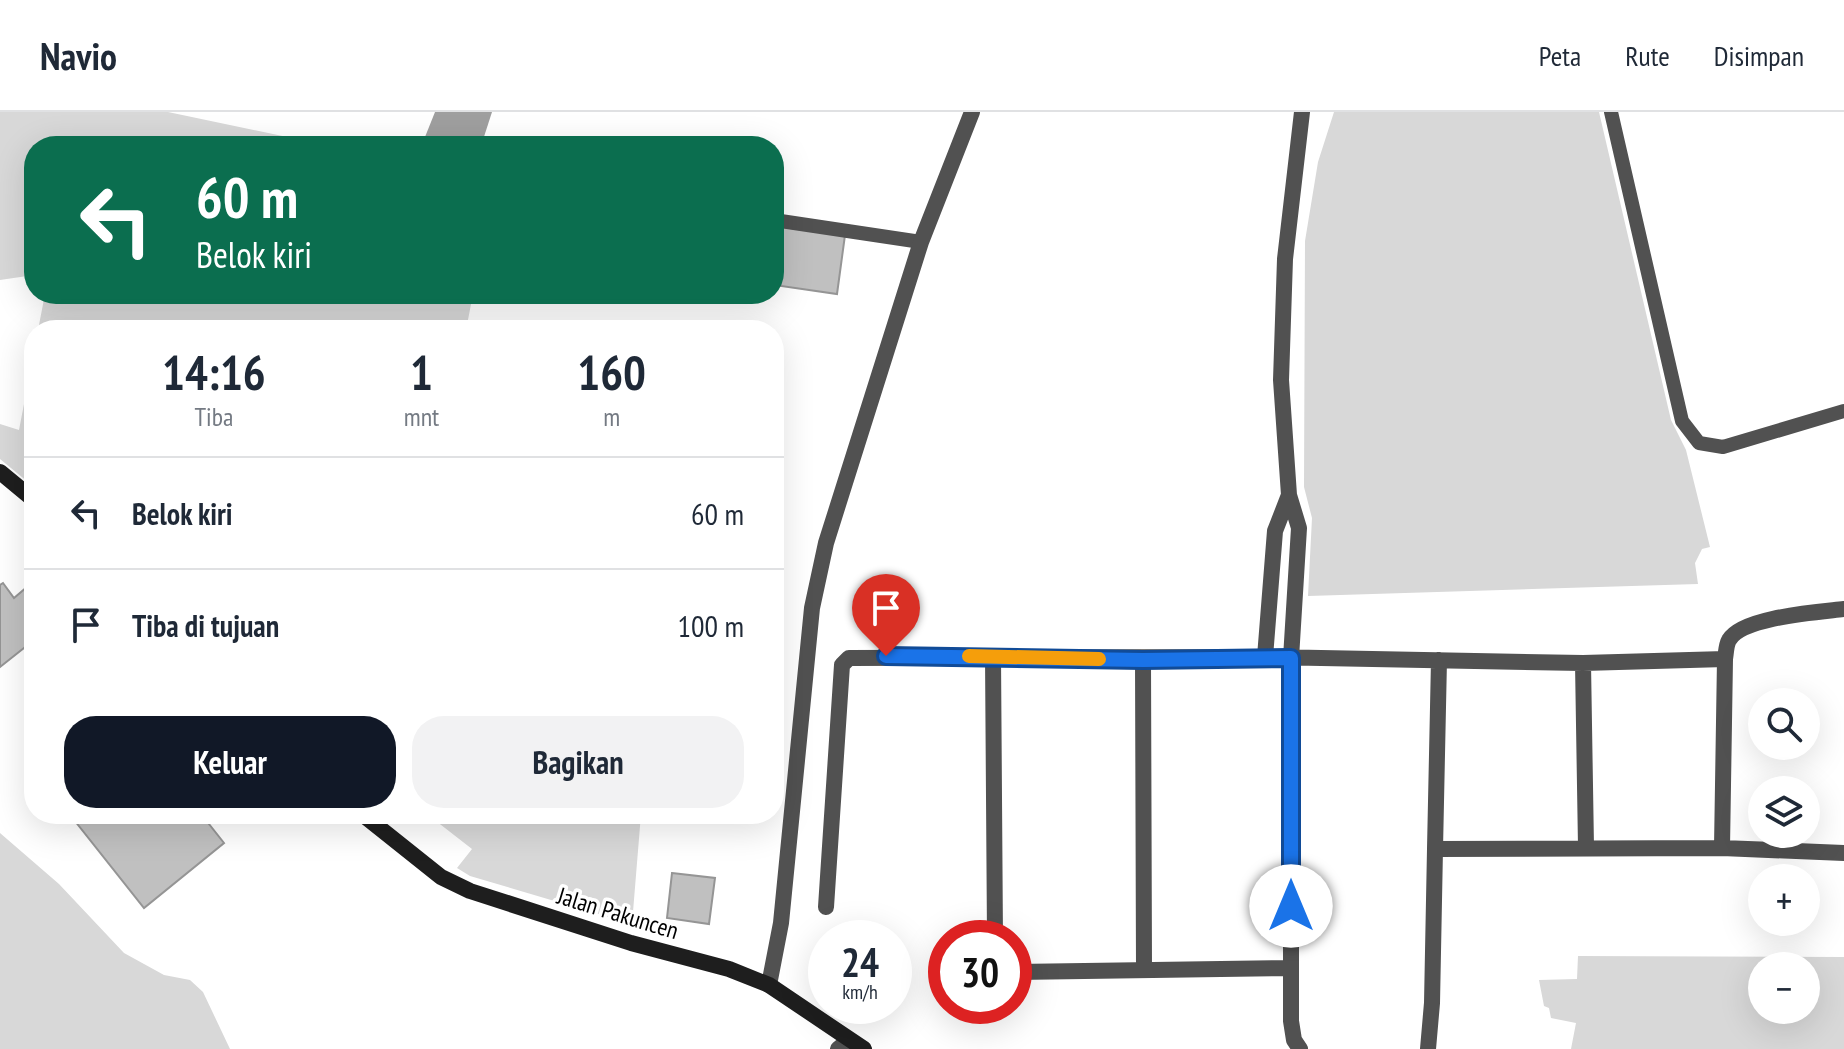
<!DOCTYPE html>
<html lang="id">
<head>
<meta charset="utf-8">
<style>
  :root { --surface:#fff; --page:#f2f2f3; --text:#1f2937; --muted:#747a83; --line:#e0e1e3; --accent:#111827 }
  body { margin:0; font-family:"PT Sans Narrow",sans-serif; background:var(--page); color:var(--text); height:100vh; display:flex; flex-direction:column; font-size:30px; white-space:nowrap }
  * { box-sizing:border-box; margin:0 }
  p { font-size:26px; color:var(--muted) }
  .icon { flex:none; width:44px; height:44px; fill:none; stroke:currentColor; stroke-width:2; stroke-linecap:round; stroke-linejoin:round }
  .map { position:relative; flex:1; overflow:hidden }
  .drawer { position:absolute; left:24px; top:208px; width:760px; height:504px; display:flex; flex-direction:column; background:var(--surface); border-radius:32px; box-shadow:0 8px 32px #0002 }
  .drawer>* { flex:none }
  .guide { position:absolute; left:24px; top:24px; width:760px; height:168px; border-radius:32px; box-shadow:0 8px 32px #0002; background:#0b6e4f; color:#fff; overflow:hidden }
  .controls { position:absolute; left:1748px; top:576px; display:grid; gap:16px }
  .controls a { display:grid; place-items:center; width:72px; height:72px; border-radius:50%; background:var(--surface); box-shadow:0 8px 32px #0002; font-size:40px }
  .speed { position:absolute; left:808px; top:808px; display:flex; gap:16px; font-size:40px; font-weight:700; text-align:center }
  .speed>* { display:grid; place-content:center; width:104px; height:104px; border-radius:50%; background:var(--surface); box-shadow:0 8px 32px #0002; line-height:1 }
  .speed small { font-size:20px; font-weight:400 }
  .speed .limit { border:12px solid #d22; background:#fff; color:#111 }
  .pin { position:absolute; display:grid; place-items:center; width:68px; height:68px; color:#fff; margin:-82px -34px; border-radius:50% 50% 50% 0; rotate:-45deg; box-shadow:0 0 8px #0007 }
  .pin .icon { rotate:45deg }
  .me { position:absolute; width:88px; margin:-44px; rotate:0deg; stroke-linejoin:round; filter:drop-shadow(0 0 6px #0008) }
  .turn { display:flex; align-items:center; gap:28px; height:168px; padding:0 40px; font-size:36px }
  .turn .icon { width:104px; height:104px; stroke-width:2.5 }
  .turn b { display:block; font-size:56px; line-height:68px }
  .eta { display:flex; justify-content:space-evenly; align-items:center; height:136px; text-align:center }
  .eta b { font-size:48px; font-weight:700; line-height:56px }
  .primary-button { display:flex; gap:16px; margin-top:auto; padding:16px 40px }
  .primary-button a { flex:1; height:92px; border-radius:32px; background:var(--accent); color:#fff; font-size:32px; font-weight:700; line-height:92px; text-align:center }
  .primary-button a+a { background:var(--page); color:var(--text) }
  ul { padding:0; list-style:none }
  li { display:flex; align-items:center; gap:24px; height:112px; padding:0 40px; border-top:2px solid var(--line) }
  li div { flex:1 }
  li b { display:block; font-size:30px }
  li em { font-style:normal }
  header { display:flex; align-items:center; gap:48px; box-sizing:border-box; height:112px; padding:0 40px; background:var(--surface); border-bottom:2px solid var(--line) }
  header strong { font-size:38px }
  nav { display:flex; gap:44px; margin-inline-start:auto; font-size:28px }
  .map>svg:first-child { display:block }
  .green { fill:#d8d8d8; fill-rule:evenodd }
  .water { fill:#9f9f9f }
  .building { fill:#c0c0c0; stroke:#959595; stroke-width:2 }
  .lines { fill:none; stroke-linecap:round; stroke-linejoin:round }
  .lane { stroke:#515151; stroke-width:14 }
  .street { stroke:#515151; stroke-width:16 }
  .secondary { stroke:#1e1e1e; stroke-width:16 }
  .route-casing { stroke:#114b97; stroke-width:20 }
  .route { stroke:#1a73e8; stroke-width:14 }
  .slow { stroke:#f59e0b; stroke-width:14 }
  .labels { text-anchor:middle; dominant-baseline:central; stroke-width:7; stroke-linejoin:round; paint-order:stroke }
  .street-label { font-size:24px; fill:#000; stroke:#fff }
</style>
</head>
<body>
<header>
<strong>Navio</strong>
<nav><a>Peta</a><a>Rute</a><a>Disimpan</a></nav>
</header>
<div class="map">
<svg width="1844" height="937" viewBox="0 0 1844 937">
  <rect width="100%" height="100%" fill="#fff"/>
  <path class="green" d="M0 0H168L330 34H34V163L0 168Z
    M1334 0H1599L1671 308 1686 338 1710 435 1702 437 1695 451 1698 472 1308 484 1312 406 1304 375 1305 129 1318 50Z
    M45 182H473L466 218H38Z
    M34 240V375L0 347V312L19 318Z
    M427 702H641L632 812 470 764 457 756 472 737Z
    M0 721 59 772 124 841 164 863 190 868 203 880 230 937H0Z
    M1578 844 1844 845V937H1571L1576 911 1551 906 1549 896 1544 894 1539 868 1577 867ZM1762 854H1806V898H1762Z"/>
  <path class="water" d="M435 0H492L481 34H435L423 30Z"/>
  <path class="building" d="M774 114 845 123 837 182 774 173Z
    M34 469V502L30 506 34 510V528L0 555V473L3 471 14 486Z
    M74 702H201L224 731 144 796 71 704Z
    M672 761 715 766 709 812 667 806Z"/>
  <g class="lines">
    <path class="lane" d="M1611 0 1682 309 1699 331 1723 335 1844 299
      M774 108 921 130"/>
    <path class="street" d="M993 544 995 826
      M1265 545 1275 419 1289 383
      M1143 548 1144 858
      M1439 548 1435 737 1722 736 1844 741
      M1583 551 1586 735
      M1722 736 1725 547C1726 542 1726 533 1729 528 1742 505 1819 500 1844 497
      M826 795 842 553 849 546 1265 545 1583 551 1725 547
      M1014 860 1291 856
      M769 873 781 811 812 496 826 431 921 130 972 0
      M838 937 849 928
      M1300 937 1294 928 1291 909V546L1299 416 1289 383 1281 268 1285 147 1302 0
      M1428 937 1432 891 1435 737"/>
    <path class="secondary" d="M0 360 34 388
      M362 702 441 765 470 779 631 831 729 857 769 873 864 937"/>
  </g>
  <g class="lines">
    <defs>
      <path id="route" d="M886 544 1143 548 1291 546V794"/>
    </defs>
    <use href="#route" class="route-casing"/>
    <use href="#route" class="route"/>
    <path class="slow" d="M969 544 1099 547"/>
  </g>
  <g class="labels">
    <g class="street-label">
      <text transform="translate(618 801) rotate(17)">Jalan Pakuncen</text>
    </g>
  </g>
</svg>
<div class="controls">
<a><svg class="icon" aria-label="search" viewBox="0 0 24 24"><circle cx="10" cy="10" r="6"/><path d="M15 15l6 6"/></svg></a>
<a><svg class="icon" aria-label="layers" viewBox="0 0 24 24"><path d="M12 4l9 5-9 5-9-5zM3 14l9 5 9-5"/></svg></a>
<a>+</a>
<a>−</a>
</div>
<div class="speed"><div>24<small>km/h</small></div><div class="limit">30</div></div>
<div class="pin" style="left:886px;top:544px;background:#d93025"><svg class="icon" aria-label="arrive" viewBox="0 0 24 24"><path d="M6 21V4h12l-3 4 3 4H6"/></svg></div>
<svg class="me" style="left:1291px;top:794px" viewBox="-20 -20 40 40"><circle r="19" fill="#fff"/><path d="M0-13L10 11 0 6-10 11z" fill="#1a73e8"/></svg>
<div class="guide">
<div class="turn"><svg class="icon" aria-label="left" viewBox="0 0 24 24"><path d="M17 20v-9H6M10 6l-5 5 5 5"/></svg><div><b>60 m</b>Belok kiri</div></div>
</div>
<section class="drawer">
<div class="eta">
<div><b>14:16</b><p>Tiba</p></div>
<div><b>1</b><p>mnt</p></div>
<div><b>160</b><p>m</p></div>
</div>
<ul>
<li><svg class="icon" aria-label="left" viewBox="0 0 24 24"><path d="M17 20v-9H6M10 6l-5 5 5 5"/></svg><div><b>Belok kiri</b></div><em>60 m</em></li>
<li><svg class="icon" aria-label="arrive" viewBox="0 0 24 24"><path d="M6 21V4h12l-3 4 3 4H6"/></svg><div><b>Tiba di tujuan</b></div><em>100 m</em></li>
</ul>
<div class="primary-button"><a>Keluar</a><a>Bagikan</a></div>
</section>
</div>
</body>
</html>
